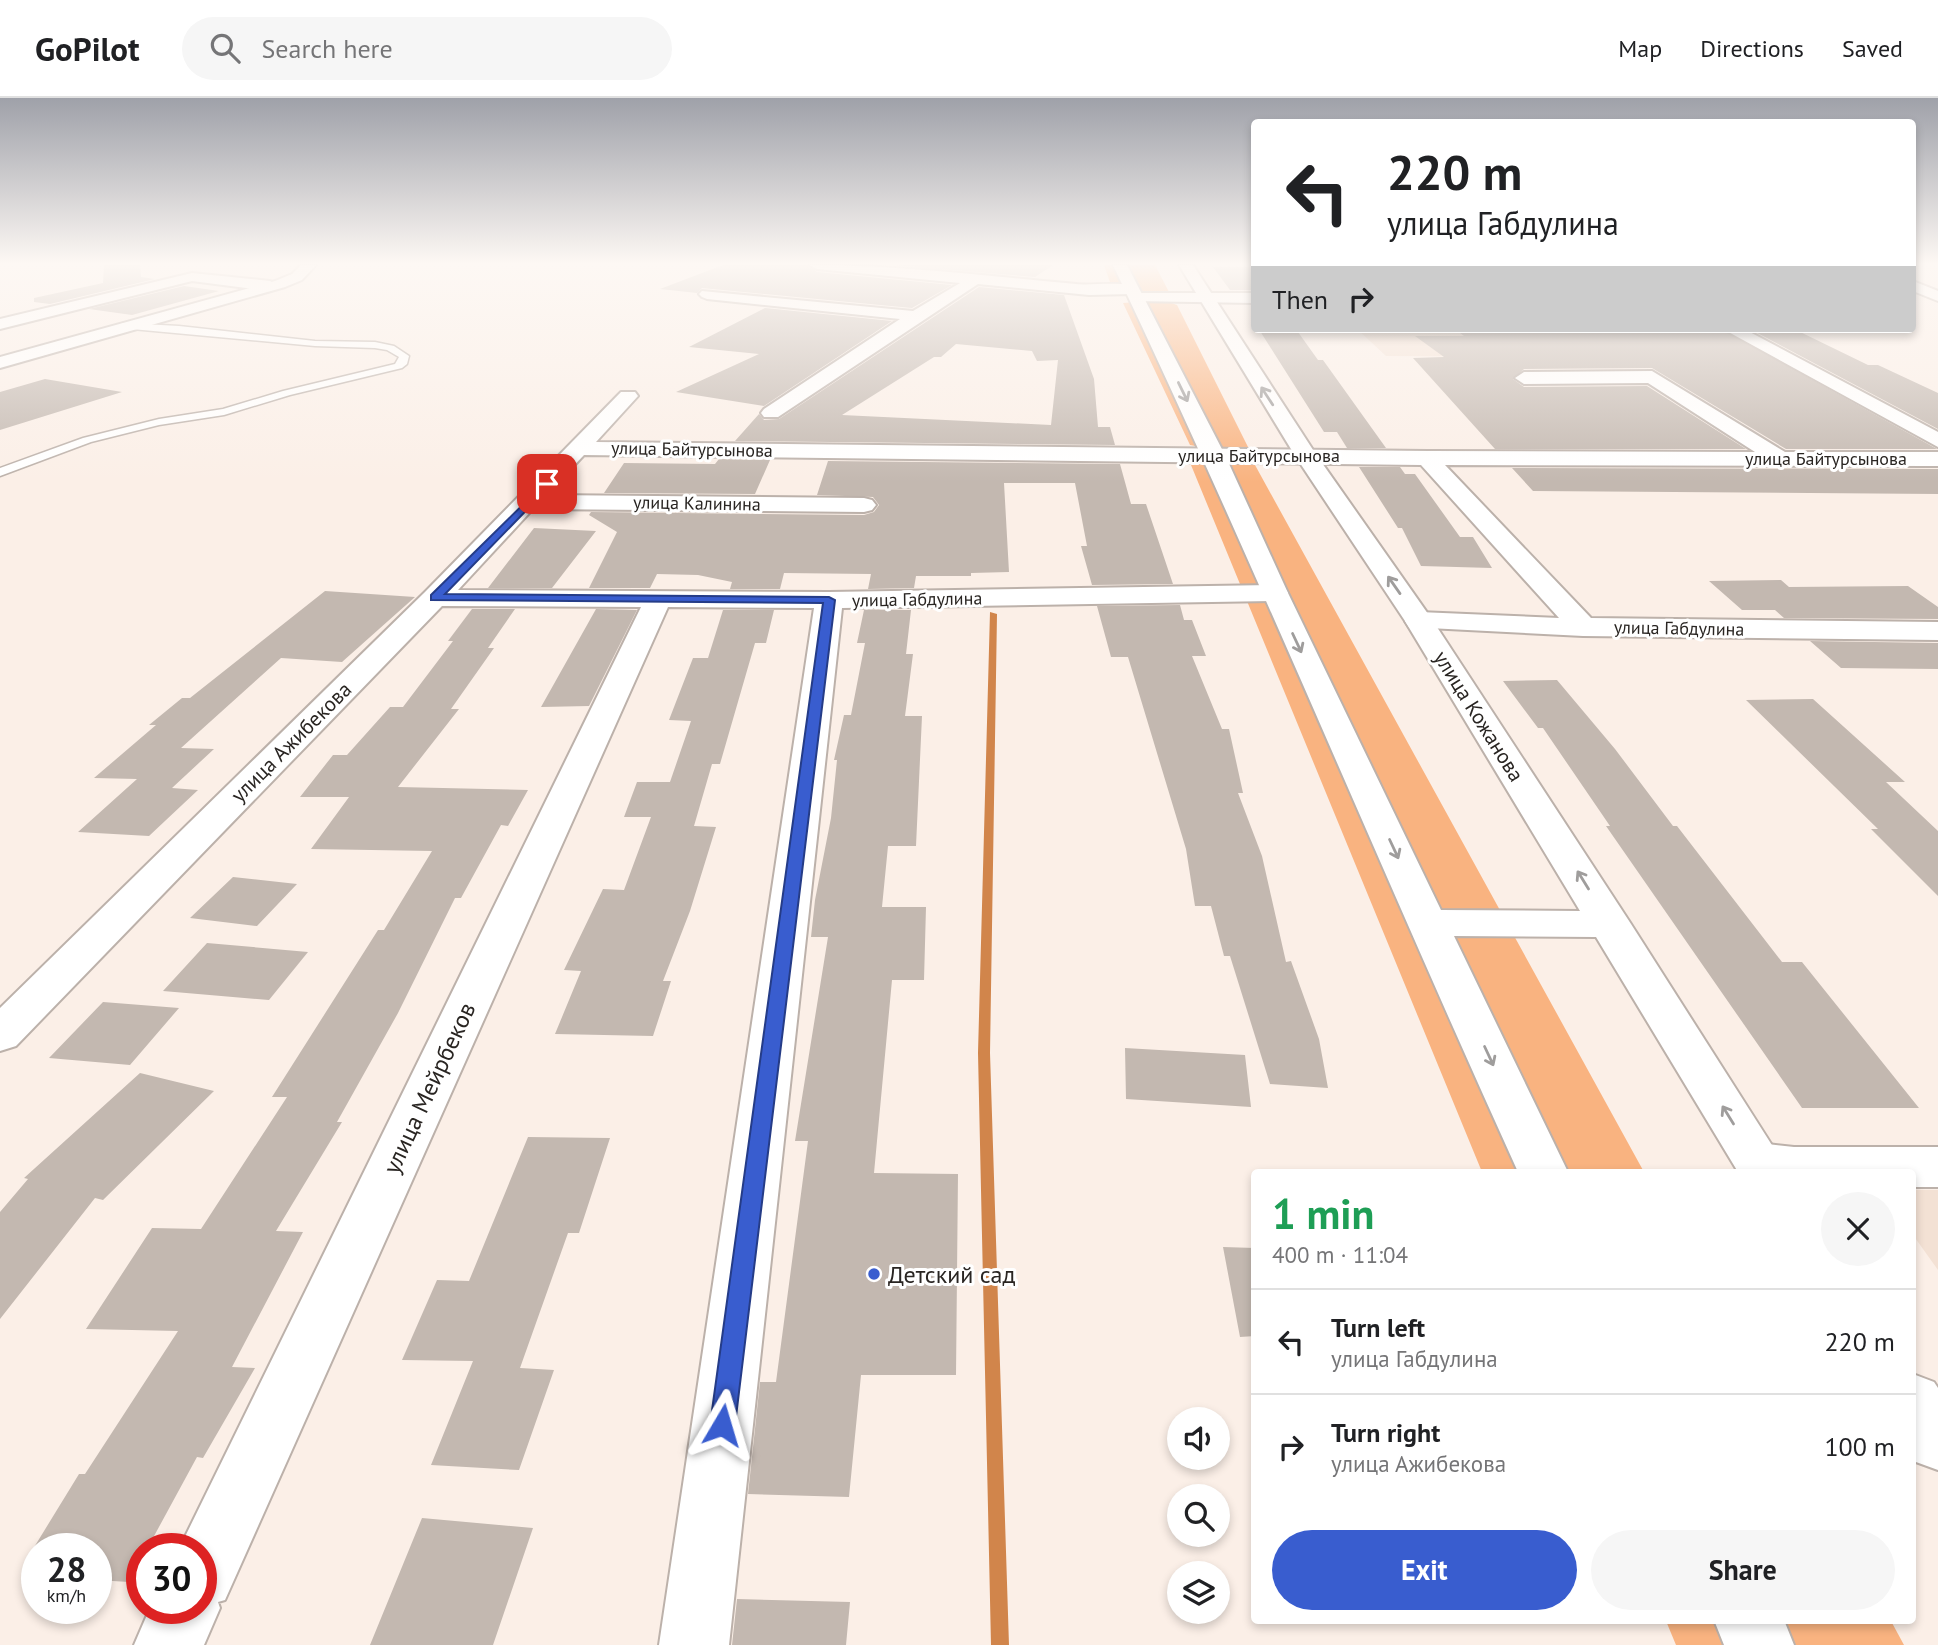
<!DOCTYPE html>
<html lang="en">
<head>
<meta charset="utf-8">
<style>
  :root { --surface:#fff; --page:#f6f6f6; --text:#202124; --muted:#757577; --line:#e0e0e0; --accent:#395dcf }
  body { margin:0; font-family:"PT Sans",sans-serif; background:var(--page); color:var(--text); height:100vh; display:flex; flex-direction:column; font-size:26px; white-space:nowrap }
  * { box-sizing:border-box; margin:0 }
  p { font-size:23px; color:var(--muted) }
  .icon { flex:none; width:38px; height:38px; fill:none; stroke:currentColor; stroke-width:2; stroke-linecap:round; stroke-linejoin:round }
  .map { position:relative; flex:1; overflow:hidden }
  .sheet { position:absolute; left:1251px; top:1071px; width:665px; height:455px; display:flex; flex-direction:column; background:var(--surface); border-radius:7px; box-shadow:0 4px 10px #0003 }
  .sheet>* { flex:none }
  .top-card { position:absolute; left:1251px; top:21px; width:665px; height:214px; border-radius:7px; box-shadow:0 4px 10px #0003; background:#fff; color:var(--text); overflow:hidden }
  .buttons { position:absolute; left:1167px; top:1309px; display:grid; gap:14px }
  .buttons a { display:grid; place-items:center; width:63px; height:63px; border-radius:50%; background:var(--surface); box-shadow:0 4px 10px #0003; font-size:35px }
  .speed { position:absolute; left:21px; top:1435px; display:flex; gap:14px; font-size:35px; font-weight:700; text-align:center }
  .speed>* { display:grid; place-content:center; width:91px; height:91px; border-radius:50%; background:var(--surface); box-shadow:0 4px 10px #0003; line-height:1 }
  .speed small { font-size:18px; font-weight:400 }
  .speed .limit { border:10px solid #d22; background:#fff; color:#111 }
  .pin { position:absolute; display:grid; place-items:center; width:60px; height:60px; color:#fff; margin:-30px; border-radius:14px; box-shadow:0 4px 10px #0006 }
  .me { position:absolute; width:77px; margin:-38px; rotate:7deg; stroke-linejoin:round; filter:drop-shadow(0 0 5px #0008) }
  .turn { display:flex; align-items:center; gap:24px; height:147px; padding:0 21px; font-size:32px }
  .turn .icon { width:91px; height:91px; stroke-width:2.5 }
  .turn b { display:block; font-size:49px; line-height:60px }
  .then { display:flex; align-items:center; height:66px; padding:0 21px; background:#0003; gap:14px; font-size:26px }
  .round { display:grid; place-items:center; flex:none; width:74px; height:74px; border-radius:37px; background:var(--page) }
  .headline { display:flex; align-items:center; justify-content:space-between; height:119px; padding:0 21px }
  h1 { font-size:42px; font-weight:800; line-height:52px; color:#1e9e55 }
  .cta { display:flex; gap:14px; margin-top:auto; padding:14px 21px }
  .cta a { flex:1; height:80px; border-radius:42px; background:var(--accent); color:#fff; font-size:28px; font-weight:800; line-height:80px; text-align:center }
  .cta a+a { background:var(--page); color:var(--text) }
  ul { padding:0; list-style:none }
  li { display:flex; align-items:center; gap:21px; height:105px; padding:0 21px; border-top:2px solid var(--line) }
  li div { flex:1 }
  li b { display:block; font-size:26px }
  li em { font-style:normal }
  header { display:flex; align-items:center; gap:42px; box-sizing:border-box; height:98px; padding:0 35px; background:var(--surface); border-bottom:2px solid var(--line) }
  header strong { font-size:33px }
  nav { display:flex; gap:38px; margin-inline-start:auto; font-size:24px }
  .search { width:490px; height:63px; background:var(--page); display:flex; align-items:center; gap:18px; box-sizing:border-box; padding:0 24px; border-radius:38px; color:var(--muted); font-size:26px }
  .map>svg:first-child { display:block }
  .built { fill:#f3e1d4 }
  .green { fill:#f9b380 }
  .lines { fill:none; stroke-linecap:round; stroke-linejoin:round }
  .stream { fill:#d1854b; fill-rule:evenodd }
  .building { fill:#c3b8b0; fill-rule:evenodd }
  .service-casing { stroke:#bcb1aa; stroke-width:3 }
  .minor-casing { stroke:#bcb1aa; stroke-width:4 }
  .tertiary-casing { stroke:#bcb1aa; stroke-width:4 }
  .service { fill:#fff; fill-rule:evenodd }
  .minor { fill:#fff; fill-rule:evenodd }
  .tertiary { fill:#fff; fill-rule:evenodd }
  .oneway { stroke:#9f9d9c }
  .route { fill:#395dcf; stroke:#253c87; stroke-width:2 }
  .poi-dot { fill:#395dcf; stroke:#fff; stroke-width:2.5 }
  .labels { text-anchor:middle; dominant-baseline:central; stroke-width:6; stroke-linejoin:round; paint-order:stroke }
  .far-street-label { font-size:18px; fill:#292522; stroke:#fff }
  .street-label { font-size:21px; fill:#292522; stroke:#fff }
  .near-street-label { font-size:24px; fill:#292522; stroke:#fff }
  .near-poi-label { font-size:24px; fill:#292522; stroke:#fff; text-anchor:start }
</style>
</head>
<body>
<header>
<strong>GoPilot</strong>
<div class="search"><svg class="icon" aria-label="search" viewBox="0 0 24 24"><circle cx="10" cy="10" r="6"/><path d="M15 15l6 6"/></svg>Search here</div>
<nav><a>Map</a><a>Directions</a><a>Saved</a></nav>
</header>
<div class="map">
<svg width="1938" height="1547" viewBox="0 0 1938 1547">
  <rect width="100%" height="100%" fill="#fbefe7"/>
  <path class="built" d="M1357 231H1533L1571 259 1386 258Z
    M1913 1092H1938V1172L1913 1137Z"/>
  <path class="green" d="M1104 167H1155L1170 196 1153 197 1112 190Z
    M1163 202 1177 207 1249 351 1227 354 1190 347 1123 205Z
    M1251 362 1255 367 1644 1074H1482L1191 367 1198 364Z
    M1666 1523H1891L1904 1547H1676Z"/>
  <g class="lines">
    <path class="stream" d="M990 514 997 516 990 955 1009 1547H991L978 955Z"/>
  </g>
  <path class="building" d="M104 167H140L141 179 155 181 50 206 34 204V200L103 185Z
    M723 167H808L817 174 952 187 912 210 702 190 697 195 660 191Z
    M891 167H1053L1035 179Z
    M1213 169H1255V192H1230Z
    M184 188 219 193 132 217 89 211Z
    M979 189 1064 197 1094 281 1098 329H1110L1115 347 735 343 759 316 764 322 779 321ZM956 246 1032 253 1037 263 1058 262 1051 327 842 317 934 259H941Z
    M765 210 892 223 764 308 676 294 759 256 689 249Z
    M1455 231H1721L1937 351H1786L1652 270 1524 271 1513 281 1524 289 1647 288 1746 351H1495L1413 260 1444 259 1415 238H1464Z
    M1750 231H1794L1868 267H1878L1938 295V331Z
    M1260 233 1298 234 1318 262H1323L1386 350H1347L1337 334H1324Z
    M45 281 122 294 0 332V294Z
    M719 361 770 362 755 396 604 395 624 365 715 366Z
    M828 363 1120 366 1131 406H1146L1173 486 1092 487 1081 448H1087L1075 385H1004L1009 474 971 475V478H916L914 490 868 491 871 476 784 475 780 491H730L732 484 698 477 657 476 650 490H589L617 434 589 417 591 414 864 417 874 414 879 407 873 399 817 397Z
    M1359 369H1400L1405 376H1415L1460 439H1473L1492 470 1421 468 1402 430H1398Z
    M1512 370 1938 371V396L1533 393Z
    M534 430 596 433 552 490H488Z
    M1781 482 1789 489 1908 488 1938 509V521L1784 520 1775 512H1742L1709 483Z
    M325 493 415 499 342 564 281 560 181 650 214 651 172 690 198 692 149 738 78 734 137 681 94 680 156 627H149L182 600H190Z
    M1180 507 1184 522H1192L1206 558H1192L1222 631H1229L1243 695H1238L1262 758 1286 864 1291 863 1319 941 1328 990 1270 986 1230 858H1224L1211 808H1195L1186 751 1128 559H1111L1097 508Z
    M472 511H515L488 550H494L451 611H459L398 689 528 692 508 728 501 727 461 800H455L398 915 337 1024H342L276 1133 303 1134 232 1269 255 1270 203 1360 197 1359 147 1451H142V1461L129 1484 96 1482V1451H33L79 1376H85L178 1233 86 1231 152 1130 201 1131 287 999H272L378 832H384L432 753 311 751 349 699H300L333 657H347L390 609H403L453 543H448Z
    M596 511 637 512 589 608 541 609Z
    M723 512H774L766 545H755L720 666H712L694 728 716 729 690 813 663 883H671L653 938 555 936 581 873 564 872 603 791 624 792 651 719H624L637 684H670L691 623 669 622 693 560H708Z
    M864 512H911L906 556H913L905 618H922L916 748H888L882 809H926L924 882H892L874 1075 958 1076 956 1277H861L849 1399 748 1396 760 1284H776L808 1043H795L828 839H811L815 802 831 720 837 662H834L844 617H851L865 545H857Z
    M1810 543 1938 545V571L1841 570Z
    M1557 582 1615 651 1673 728H1677L1782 864H1802L1919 1010H1802L1606 728H1610L1543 630H1538L1503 583Z
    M1813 601 1905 684H1886L1938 733V798L1871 731H1878L1746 602Z
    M233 779 297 786 257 828 190 820Z
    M207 845 308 854 269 902 163 893Z
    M103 904 179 910 130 967 49 960Z
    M1125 950 1245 957 1251 1009 1126 1001Z
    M140 975 214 993 103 1102 95 1100 0 1221V1114L28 1081 24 1080Z
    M528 1039 610 1040 579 1135H568L520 1270 554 1272 519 1372 431 1367 473 1263 402 1262 437 1182 469 1183Z
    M1223 1149 1255 1150V1238L1240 1239Z
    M422 1420 533 1430 493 1547H370Z
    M737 1501 850 1504 846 1547H732Z"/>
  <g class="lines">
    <defs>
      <path id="service" d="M124 225 179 228 315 243 375 244 394 248 409 258 407 266 402 270 290 297 224 317 159 327 91 344 0 378V370L83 340 159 321 223 311 283 293 395 266 399 259 387 252 375 250 315 248 121 230V226Z"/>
      <path id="minor" d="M810 167C899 167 988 178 1076 186 1091 188 1130 182 1139 191L1131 196 1089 197 978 186 778 319H764L761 315 764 311 900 221 707 201 702 199 699 196 702 193 913 213 960 185 817 171Z
        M192 175 270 183 278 188 270 193 192 183 0 231V221Z
        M1913 183 1938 193V203L1913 193Z
        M1137 195H1255V205L1132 203 1129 200 1132 197Z
        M1723 231H1744L1938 334V349Z
        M1652 273 1785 354H1938V368L1445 367 1591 520 1938 524V542L1583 538 1409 529 1405 523 1409 517 1419 514 1559 520 1421 367 584 357 546 397 864 400 872 402 876 407 872 412 864 414 533 411 458 492 829 494 1274 487 1284 489 1288 495 1284 501 1274 503 842 510 729 1547H659L814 510 668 509 225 1502 218 1504 220 1510 204 1547H134L150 1510H201V1451H179L641 509 442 508 16 948 0 953V910L425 494 621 294H635L638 298 596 344 1427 353 1755 354 1648 285 1524 286 1515 280 1524 274Z
        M1759 1045 1794 1049H1938V1089H1913V1074H1739L1734 1065 1741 1051Z"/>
      <path id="tertiary" d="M301 167H316L302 182 285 189 0 270V259L275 183 292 176Z
        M1113 167H1127L1225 357 1288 495 1441 812 1580 813 1405 523 1294 356 1179 167H1193L1315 355 1433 523 1631 826 1789 1074H1738L1596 839 1454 838 1568 1074H1518C1381 773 1255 466 1113 167Z
        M1913 1276 1934 1284 1938 1290V1372L1916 1364 1913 1358Z
        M1714 1522H1784L1794 1547H1724Z"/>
    </defs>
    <use href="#service" class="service-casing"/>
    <use href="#minor" class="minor-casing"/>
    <use href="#tertiary" class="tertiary-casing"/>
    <use href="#service" class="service"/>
    <use href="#minor" class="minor"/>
    <use href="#tertiary" class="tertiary"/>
  </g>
  <defs><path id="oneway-shaft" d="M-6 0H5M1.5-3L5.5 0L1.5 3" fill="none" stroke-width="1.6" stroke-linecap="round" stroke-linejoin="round" transform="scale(1.75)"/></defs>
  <g class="oneway">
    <use href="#oneway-shaft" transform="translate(1183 294) rotate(64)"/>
    <use href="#oneway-shaft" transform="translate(1267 298) rotate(-123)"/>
    <use href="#oneway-shaft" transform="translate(1394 487) rotate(-125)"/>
    <use href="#oneway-shaft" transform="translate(1297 545) rotate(65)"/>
    <use href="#oneway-shaft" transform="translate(1394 751) rotate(65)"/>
    <use href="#oneway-shaft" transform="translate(1583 782) rotate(-122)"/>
    <use href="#oneway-shaft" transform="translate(1489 958) rotate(65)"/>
    <use href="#oneway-shaft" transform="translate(1728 1017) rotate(-122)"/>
  </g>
  <linearGradient id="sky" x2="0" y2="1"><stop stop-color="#9fa1a9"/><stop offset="0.43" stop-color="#fdf8f4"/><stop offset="1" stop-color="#fdf8f4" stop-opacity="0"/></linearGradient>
  <rect width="1938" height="384" fill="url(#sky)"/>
  <path class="route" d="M547 383 550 384V388L445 496 829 499 835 502 735 1327 731 1335 722 1339 714 1335 710 1327 823 505 431 502V497Z"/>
  <circle class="poi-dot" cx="874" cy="1176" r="7"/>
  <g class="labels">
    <g class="far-street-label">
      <text transform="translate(692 351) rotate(1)">улица Байтурсынова</text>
      <text x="1259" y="357">улица Байтурсынова</text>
      <text x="1826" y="360">улица Байтурсынова</text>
      <text transform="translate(697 405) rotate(1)">улица Калинина</text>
      <text transform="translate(917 501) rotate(-1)">улица Габдулина</text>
      <text transform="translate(1679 530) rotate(1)">улица Габдулина</text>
    </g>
    <g class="street-label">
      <text transform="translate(1479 618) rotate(58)">улица Кожанова</text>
      <text transform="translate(291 644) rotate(-45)">улица Ажибекова</text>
    </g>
    <g class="near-street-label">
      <text transform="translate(429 990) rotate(-65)">улица Мейрбеков</text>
    </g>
    <g class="near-poi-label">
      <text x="888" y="1176">Детский сад</text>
    </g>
  </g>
</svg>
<div class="buttons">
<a><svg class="icon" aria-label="sound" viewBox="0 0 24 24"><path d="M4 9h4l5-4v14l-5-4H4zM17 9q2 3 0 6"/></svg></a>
<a><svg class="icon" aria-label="search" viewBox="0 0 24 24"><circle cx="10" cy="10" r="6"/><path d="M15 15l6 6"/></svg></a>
<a><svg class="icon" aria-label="layers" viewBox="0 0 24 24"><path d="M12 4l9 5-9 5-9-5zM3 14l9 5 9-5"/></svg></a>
</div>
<div class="speed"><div>28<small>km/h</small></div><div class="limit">30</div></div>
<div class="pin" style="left:547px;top:386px;background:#d93025"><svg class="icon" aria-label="arrive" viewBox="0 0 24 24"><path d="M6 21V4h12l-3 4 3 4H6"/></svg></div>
<svg class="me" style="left:722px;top:1327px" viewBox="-20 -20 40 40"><path d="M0-17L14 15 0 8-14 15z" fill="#395dcf" stroke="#fff" stroke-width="4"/></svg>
<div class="top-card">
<div class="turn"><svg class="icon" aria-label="left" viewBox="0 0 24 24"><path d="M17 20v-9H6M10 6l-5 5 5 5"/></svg><div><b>220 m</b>улица Габдулина</div></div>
<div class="then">Then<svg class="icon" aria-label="right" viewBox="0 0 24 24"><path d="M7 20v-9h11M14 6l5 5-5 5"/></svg></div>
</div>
<section class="sheet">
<div class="headline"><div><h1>1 min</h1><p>400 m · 11:04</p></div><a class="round"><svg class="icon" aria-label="close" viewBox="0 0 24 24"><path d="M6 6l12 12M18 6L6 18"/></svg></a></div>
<ul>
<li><svg class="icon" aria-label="left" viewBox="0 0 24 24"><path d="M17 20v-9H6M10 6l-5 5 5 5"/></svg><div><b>Turn left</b><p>улица Габдулина</p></div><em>220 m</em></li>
<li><svg class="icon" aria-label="right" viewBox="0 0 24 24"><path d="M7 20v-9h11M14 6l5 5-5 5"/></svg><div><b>Turn right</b><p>улица Ажибекова</p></div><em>100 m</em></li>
</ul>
<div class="cta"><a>Exit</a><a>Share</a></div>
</section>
</div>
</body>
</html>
